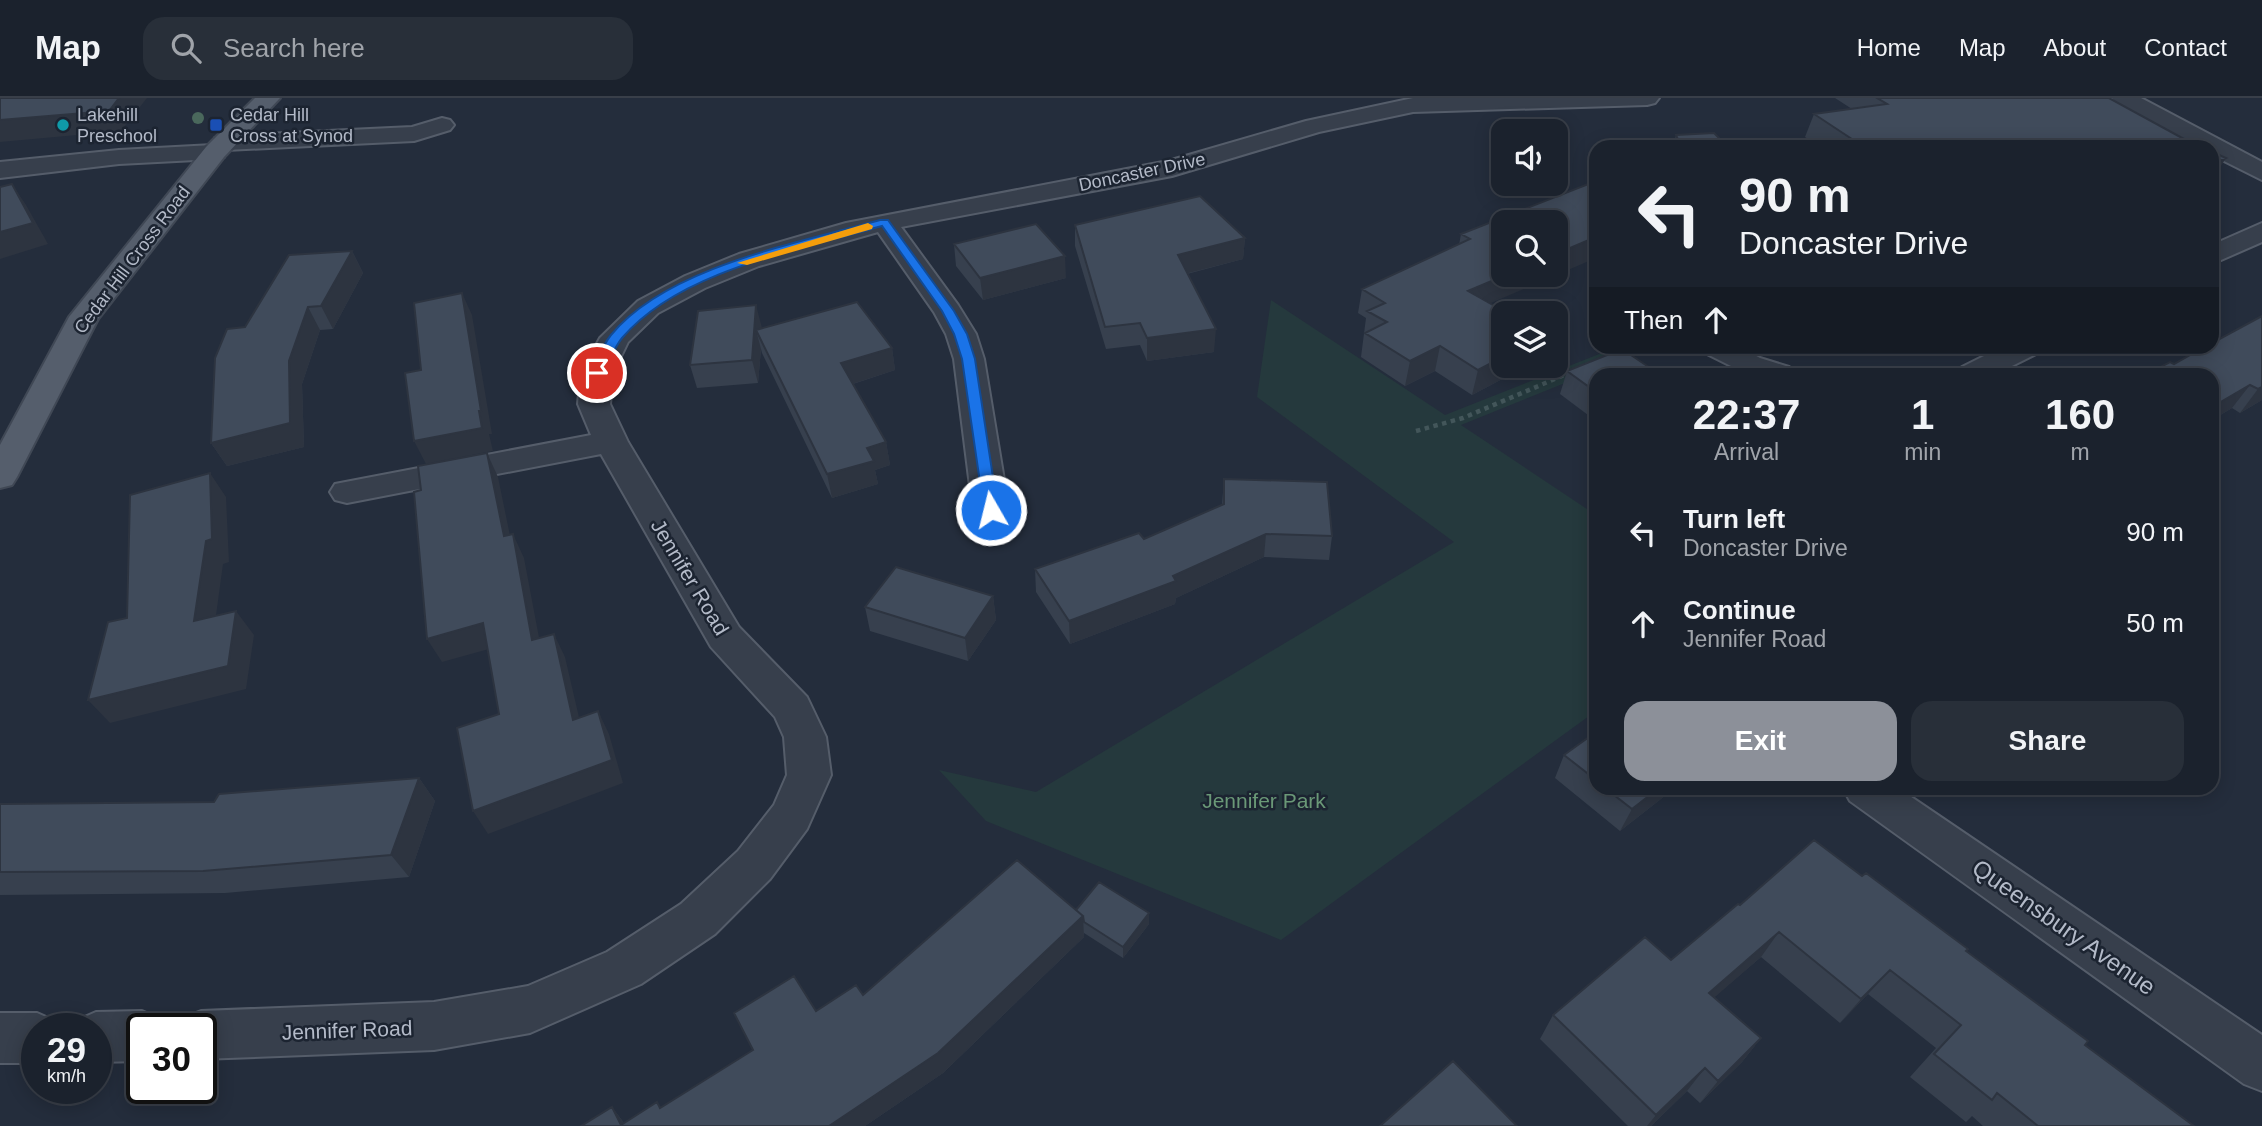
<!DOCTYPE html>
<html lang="en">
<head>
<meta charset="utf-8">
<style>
  :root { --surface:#1b222d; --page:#282f39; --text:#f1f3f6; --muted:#a0a4aa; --line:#393f49; --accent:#8c9099 }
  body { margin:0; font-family:Arial,sans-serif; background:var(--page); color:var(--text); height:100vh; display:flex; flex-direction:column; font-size:26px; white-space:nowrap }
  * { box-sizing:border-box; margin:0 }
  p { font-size:23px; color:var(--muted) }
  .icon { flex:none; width:38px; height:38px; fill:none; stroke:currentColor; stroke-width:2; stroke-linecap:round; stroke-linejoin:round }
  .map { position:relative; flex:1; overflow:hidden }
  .side { position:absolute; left:1589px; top:270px; width:630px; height:427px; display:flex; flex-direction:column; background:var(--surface); border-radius:21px; box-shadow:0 4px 18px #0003,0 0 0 2px var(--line) }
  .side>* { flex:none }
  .banner { position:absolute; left:1589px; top:42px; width:630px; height:214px; border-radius:21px; box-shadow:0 4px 18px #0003,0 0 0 2px var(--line); background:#1b222d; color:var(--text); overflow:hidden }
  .fabs { position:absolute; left:1491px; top:21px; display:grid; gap:14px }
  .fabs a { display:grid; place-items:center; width:77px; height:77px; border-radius:14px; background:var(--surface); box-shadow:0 4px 18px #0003,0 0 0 2px var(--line); font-size:35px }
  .speed { position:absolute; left:21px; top:915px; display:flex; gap:14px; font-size:35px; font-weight:700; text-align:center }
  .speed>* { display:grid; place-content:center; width:91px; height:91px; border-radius:50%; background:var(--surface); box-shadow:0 4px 18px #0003,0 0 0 2px var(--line); line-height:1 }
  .speed small { font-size:18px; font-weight:400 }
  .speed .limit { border:4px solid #111; border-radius:10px; background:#fff; color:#111 }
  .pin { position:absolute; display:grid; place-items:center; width:60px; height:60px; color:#fff; margin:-30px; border:4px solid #fff; border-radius:50%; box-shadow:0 2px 7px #0007 }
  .me { position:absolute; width:77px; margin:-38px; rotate:352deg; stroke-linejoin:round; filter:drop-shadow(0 0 5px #0008) }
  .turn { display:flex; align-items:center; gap:24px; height:147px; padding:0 35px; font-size:32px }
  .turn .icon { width:91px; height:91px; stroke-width:2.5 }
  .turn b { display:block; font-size:49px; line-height:60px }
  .then { display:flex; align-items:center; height:66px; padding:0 35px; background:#0003; gap:14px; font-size:26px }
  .eta { display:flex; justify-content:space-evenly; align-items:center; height:119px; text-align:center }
  .eta b { font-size:42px; font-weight:700; line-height:49px }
  .action { display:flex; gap:14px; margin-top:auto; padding:14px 35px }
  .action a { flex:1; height:80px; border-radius:21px; background:var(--accent); color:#fff; font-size:28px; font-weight:700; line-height:80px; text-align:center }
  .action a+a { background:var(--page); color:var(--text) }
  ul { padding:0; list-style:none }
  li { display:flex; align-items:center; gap:21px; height:91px; padding:0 35px }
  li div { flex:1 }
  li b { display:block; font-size:26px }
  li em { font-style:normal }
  header { display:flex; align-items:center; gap:42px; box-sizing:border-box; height:98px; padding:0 35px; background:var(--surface); border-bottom:2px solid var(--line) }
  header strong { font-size:33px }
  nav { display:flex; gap:38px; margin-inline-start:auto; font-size:24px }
  .search { width:490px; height:63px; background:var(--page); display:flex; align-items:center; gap:18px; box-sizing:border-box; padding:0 24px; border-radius:21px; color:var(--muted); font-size:26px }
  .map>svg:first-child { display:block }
  .green { fill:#25393d }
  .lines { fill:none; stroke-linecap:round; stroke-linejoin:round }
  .minor-casing { stroke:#555d6a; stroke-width:4 }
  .major-casing { stroke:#404855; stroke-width:4 }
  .path-far1 { stroke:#43565a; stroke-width:2.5; stroke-dasharray:3.5 3.5; stroke-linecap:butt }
  .path { stroke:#43565a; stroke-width:4.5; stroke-dasharray:4.5 4.5; stroke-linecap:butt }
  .minor { fill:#373f4c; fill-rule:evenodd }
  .major { fill:#555e6c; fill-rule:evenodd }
  .tree { fill:#4a685c }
  .wall { fill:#37404e }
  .shaded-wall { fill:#2d3440 }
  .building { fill:#404b5b; stroke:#2d3440; stroke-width:2 }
  .route { fill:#1a73e8; stroke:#114b97; stroke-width:2 }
  .slow { fill:#f59e0b }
  .culture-dot { fill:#0f9aa8; stroke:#1c2431; stroke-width:2.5 }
  .transit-dot { fill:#1a4fb4; stroke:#1c2431; stroke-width:2.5 }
  .labels { text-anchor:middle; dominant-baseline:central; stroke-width:5; stroke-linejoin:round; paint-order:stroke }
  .far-poi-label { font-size:18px; fill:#b3bac8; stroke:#1c2431; text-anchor:start }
  .far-street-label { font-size:18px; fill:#b3bac8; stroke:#1c2431 }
  .street-label { font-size:21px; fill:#b3bac8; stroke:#1c2431 }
  .park-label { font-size:21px; fill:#6a9877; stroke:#1c2431 }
  .near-street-label { font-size:24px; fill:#b3bac8; stroke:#1c2431 }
</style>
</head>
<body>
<header>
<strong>Map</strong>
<div class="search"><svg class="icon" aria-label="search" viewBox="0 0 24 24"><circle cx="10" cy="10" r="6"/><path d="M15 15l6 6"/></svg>Search here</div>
<nav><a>Home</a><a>Map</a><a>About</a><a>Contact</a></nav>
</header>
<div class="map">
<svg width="2262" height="1028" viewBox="0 0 2262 1028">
  <rect width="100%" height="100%" fill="#242d3c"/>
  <path class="green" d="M1271 202 1445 317 1617 249 1637 256 1461 327 1596 417V613L1281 842 986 723 939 672 1036 694 1454 444 1257 299Z"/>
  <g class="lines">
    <defs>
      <path id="minor" d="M1413 0H1659L1655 5 1647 7 1413 14 1319 34 1172 78 901 129 958 207 976 236 984 261 1009 412 1004 420 991 424 978 420 973 412 954 261 946 236 934 214 878 134 759 168 705 190 658 215 628 244 613 275 610 306 628 344 739 529 807 599 826 639 831 677 807 731 770 781 715 836 641 886 530 935 434 952 201 961V931H178L183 920 201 913 434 904 528 888 607 854 681 806 738 753 774 707 787 677 784 639 775 619 711 549 601 356 347 405 335 402 330 394 335 386 591 337 578 306 581 275 600 240 638 203 685 178 739 156 846 125 1168 63 1306 23Z
        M2112 0H2141L2262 64V82L2212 57V49H2197L2116 5Z
        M442 20 450 22 454 27 450 32 414 43 226 52 224 59 215 61 119 66 0 80V64L119 52 213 47 215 40 224 38 412 29Z
        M2262 125V144L2212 166V147Z
        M1699 248H1738L1760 260 1789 269 1794 276H1747L1703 254Z
        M2004 248H2044L2040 254 1996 276H1957L1962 269Z
        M1843 690H1898L2262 937V993L2244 986 1850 703Z
        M142 913 160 921 165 931H142V963L96 964V931H74L78 922 96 914Z
        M0 915H37L55 923 59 931H37V965H0Z"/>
      <path id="major" d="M255 0H280L224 59 98 221 17 379 12 387 0 390V347L69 219 206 49Z"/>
    </defs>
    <use href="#minor" class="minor-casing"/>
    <use href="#major" class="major-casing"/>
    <path class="path-far1" d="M1622 252 1631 248"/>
    <path class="path" d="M1619 254 1626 251
      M1416 333 1463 320 1569 275"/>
    <use href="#minor" class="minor"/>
    <use href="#major" class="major"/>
  </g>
  <circle class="tree" cx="198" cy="20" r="6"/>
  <path class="wall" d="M1835 0H2109L2183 42 2200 49H1820L1805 39 1814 16 1852 11Z
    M1676 37 1728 49H1673Z
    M1596 83 1490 205 1503 268H1527L1472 297 1435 273 1405 288 1361 259 1366 220 1358 215 1362 191 1459 147 1461 136Z
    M1075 127 1245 140 1243 161 1187 176 1214 254 1147 263 1140 247 1106 251 1075 148Z
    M954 146 1066 180 983 202 956 168Z
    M352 153 363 175 333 231 320 232 302 286 304 349 227 368 211 345 245 229Z
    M2262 218V302L2240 315 2232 310 2212 322V276H2147L2174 266Z
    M762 231 892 250 895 272 853 286 886 344 890 367 875 372 878 386 832 400 762 255 761 251 758 285 697 290 690 267Z
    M1567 273 1596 276V323L1560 296Z
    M1224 381 1332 438 1329 462 1264 459 1176 500 1175 506 1070 546 1036 494 1035 471 1144 441 1222 407Z
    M993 498 996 522 968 563 870 533 865 509Z
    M1596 634V690H1675L1620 733 1555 680 1564 657Z
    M419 680 435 703 409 779 225 795 0 797V706L214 704Z
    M1862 778 1966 853 2085 947 2194 1028H1983L1972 1018 1966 1024 1910 979 1936 950 1868 896 1840 925 1761 859 1714 899 1761 940 1742 964 1700 1005 1687 993 1651 1028H1628L1540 941 1553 917 1671 862 1740 807Z
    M1076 812 1149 815V826L1123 860 1084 835V839L943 975 865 1028H581L612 1009 624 1025 661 1010 753 952 734 915 816 913 863 897Z"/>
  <path class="shaded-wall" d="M119 0H147L121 33 0 44V22Z
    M2226 60 2212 82V66Z
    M12 86 26 107 48 146 0 161V134Z
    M1596 139V160L1463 217 1468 193 1506 177H1556V156Z
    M1245 140 1243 161 1177 178 1178 157Z
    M352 153 363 175 333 231 321 208Z
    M1065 158 1066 180 983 202 980 180Z
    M462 195 472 217 492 336H489L493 353 426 366 414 343Z
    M756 207 762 230 761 243 756 232 761 251 758 285 752 262Z
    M308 209 320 232 302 286 304 349 227 368 211 345 289 263Z
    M1216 231 1214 254 1147 263V240Z
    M1440 248 1435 273 1405 288 1410 263Z
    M892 250 895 272 846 288 841 265Z
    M1503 259V268H1527L1472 297 1478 272Z
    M2250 287 2232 310 2212 322V309Z
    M2262 289V302L2240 315 2258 291Z
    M886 344 890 367 875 372 878 386 832 400 827 376 867 350Z
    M487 355 498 379 515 462 504 438Z
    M210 375 226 399 229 464 223 466 212 547 194 523Z
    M513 436 524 460 544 566 532 542Z
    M1266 436 1264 459 1176 500 1175 506 1070 546 1069 523 1173 478Z
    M993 498 996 522 968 563 965 540Z
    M236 513 254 537 246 591 110 625 88 602Z
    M483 525 496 549 442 564 427 541Z
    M554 536 565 559 585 645 573 622Z
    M598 613 609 636 623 685 488 736 473 713Z
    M419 680 435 703 409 779 391 757Z
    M1659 690H1675L1620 733 1632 711Z
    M1149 815V826L1123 860V849Z
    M1083 818 1084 839 943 975 865 1028H829Z
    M1779 834 1761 859 1692 919 1709 895Z
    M1890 872 1868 896 1840 925 1861 901Z
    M1761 940 1742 964 1700 1005 1718 983Z
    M1705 970 1687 993 1651 1028H1647L1656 1017Z
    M612 1009 626 1028H621Z"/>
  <path class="building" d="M0 0H119L109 13 0 22Z
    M1877 0H2109L2184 41H2182L2200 49H1864L1814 16 1887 6Z
    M1714 35 1728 49H1681L1676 37Z
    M2212 54 2226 60 2212 66Z
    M1596 83V139L1556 156V124H1503V177H1506L1468 193 1507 215H1503V259L1478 272 1440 248 1410 263 1365 235 1387 224 1367 213 1385 205 1362 191 1470 141 1461 136Z
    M12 86 33 125 0 134V89Z
    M1200 98 1245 140 1178 157 1216 231 1147 240 1140 225 1105 229 1075 127Z
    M1036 126 1065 158 980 180 954 146Z
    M352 153 321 208 308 209 289 263 290 325 211 345 215 260 227 231 245 229 289 157Z
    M462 195 481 313H479L482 330 414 343 405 275 421 272 414 205Z
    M857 204 892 250 841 265 886 344 867 350 874 363 827 376 756 232Z
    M756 207 752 262 690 267 698 213Z
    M2262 218V289L2258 291 2250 287 2212 309V276H2147L2170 264 2174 266 2206 248H2212V245Z
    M1622 251 1659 276H1596V294L1567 273Z
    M487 355 504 438 513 436 532 542 554 536 573 622 598 613 612 662 473 713 457 630 499 616 483 525 427 541 414 394 421 392 418 368Z
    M210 375 212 441 206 443 194 523 236 513 228 568 88 602 108 524 127 520 130 397Z
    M1224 381 1327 384 1332 438 1266 436 1173 478 1176 483 1069 523 1035 471 1139 435 1144 441 1224 406Z
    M896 469 993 498 965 540 865 509Z
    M1596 634V682L1564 657Z
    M419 680 391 757 203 773 0 774V706L214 704 219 696Z
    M1605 690H1659L1632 711Z
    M1814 742 1862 778 1866 775 1968 851 1966 853 2088 943 2085 947 2194 1028H2038L1997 995 1992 1002 1934 956 1961 927 1890 872 1861 901 1779 834 1709 895 1761 940 1718 983 1705 970 1656 1017 1553 917 1645 839 1671 862 1738 806 1740 807Z
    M1017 762 1083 818 938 955 829 1028H581L612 1009 621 1027 657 1004 660 1010 753 952 734 915 794 878 816 913 856 887 863 897Z
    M1099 784 1149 815 1123 849 1084 824 1083 818 1076 812Z
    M1453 963 1517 1028H1380Z"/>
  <path class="route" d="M880 122H888L954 213 967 236 975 261 998 412 996 415 991 417 984 412 962 261 954 236 942 213 882 128C799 152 680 172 622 240 613 251 609 266 602 278L597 279 591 275C597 263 602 248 611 237 667 169 798 145 880 122Z"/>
  <path class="slow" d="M868 125 873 128 872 131 747 167 737 165Z"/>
  <circle class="culture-dot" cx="63" cy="27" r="7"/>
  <rect class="transit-dot" x="209" y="20" width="14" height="14" rx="3.5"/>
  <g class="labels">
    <g class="far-poi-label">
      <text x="77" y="17">Lakehill<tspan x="77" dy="21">Preschool</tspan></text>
      <text x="230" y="17">Cedar Hill<tspan x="230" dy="21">Cross at Synod</tspan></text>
    </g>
    <g class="far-street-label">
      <text transform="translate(1142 74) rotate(-12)">Doncaster Drive</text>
      <text transform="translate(132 162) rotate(-53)">Cedar Hill Cross Road</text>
    </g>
    <g class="street-label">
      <text transform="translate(690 479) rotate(59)">Jennifer Road</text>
      <text transform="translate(347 932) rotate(-2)">Jennifer Road</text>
    </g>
    <g class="park-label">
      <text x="1264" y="702">Jennifer Park</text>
    </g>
    <g class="near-street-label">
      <text transform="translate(2064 829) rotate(35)">Queensbury Avenue</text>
    </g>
  </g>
</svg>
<div class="fabs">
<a><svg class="icon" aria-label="sound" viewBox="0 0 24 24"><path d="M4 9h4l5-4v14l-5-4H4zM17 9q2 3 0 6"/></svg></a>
<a><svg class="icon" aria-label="search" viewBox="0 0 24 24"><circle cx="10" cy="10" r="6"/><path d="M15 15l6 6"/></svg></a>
<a><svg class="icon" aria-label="layers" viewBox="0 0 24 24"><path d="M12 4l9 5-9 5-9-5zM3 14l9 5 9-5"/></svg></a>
</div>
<div class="speed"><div>29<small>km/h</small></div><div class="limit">30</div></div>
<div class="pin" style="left:597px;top:275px;background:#d93025"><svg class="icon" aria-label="arrive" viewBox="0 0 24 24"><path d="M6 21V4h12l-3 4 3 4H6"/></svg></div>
<svg class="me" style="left:991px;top:412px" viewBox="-20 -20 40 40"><circle r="17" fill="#1a73e8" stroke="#fff" stroke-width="3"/><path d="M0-11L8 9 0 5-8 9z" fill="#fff"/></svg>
<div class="banner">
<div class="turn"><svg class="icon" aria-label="left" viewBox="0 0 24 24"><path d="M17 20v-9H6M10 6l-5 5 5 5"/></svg><div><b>90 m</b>Doncaster Drive</div></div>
<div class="then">Then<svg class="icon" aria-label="ahead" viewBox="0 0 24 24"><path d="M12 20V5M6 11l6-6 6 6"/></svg></div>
</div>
<section class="side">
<div class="eta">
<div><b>22:37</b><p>Arrival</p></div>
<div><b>1</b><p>min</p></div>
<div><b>160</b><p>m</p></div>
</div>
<ul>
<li><svg class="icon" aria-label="left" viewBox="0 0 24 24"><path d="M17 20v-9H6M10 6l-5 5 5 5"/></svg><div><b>Turn left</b><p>Doncaster Drive</p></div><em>90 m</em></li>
<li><svg class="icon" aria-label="ahead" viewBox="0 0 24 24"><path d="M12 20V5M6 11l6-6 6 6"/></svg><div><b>Continue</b><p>Jennifer Road</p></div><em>50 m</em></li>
</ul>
<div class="action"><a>Exit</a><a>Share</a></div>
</section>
</div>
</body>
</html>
